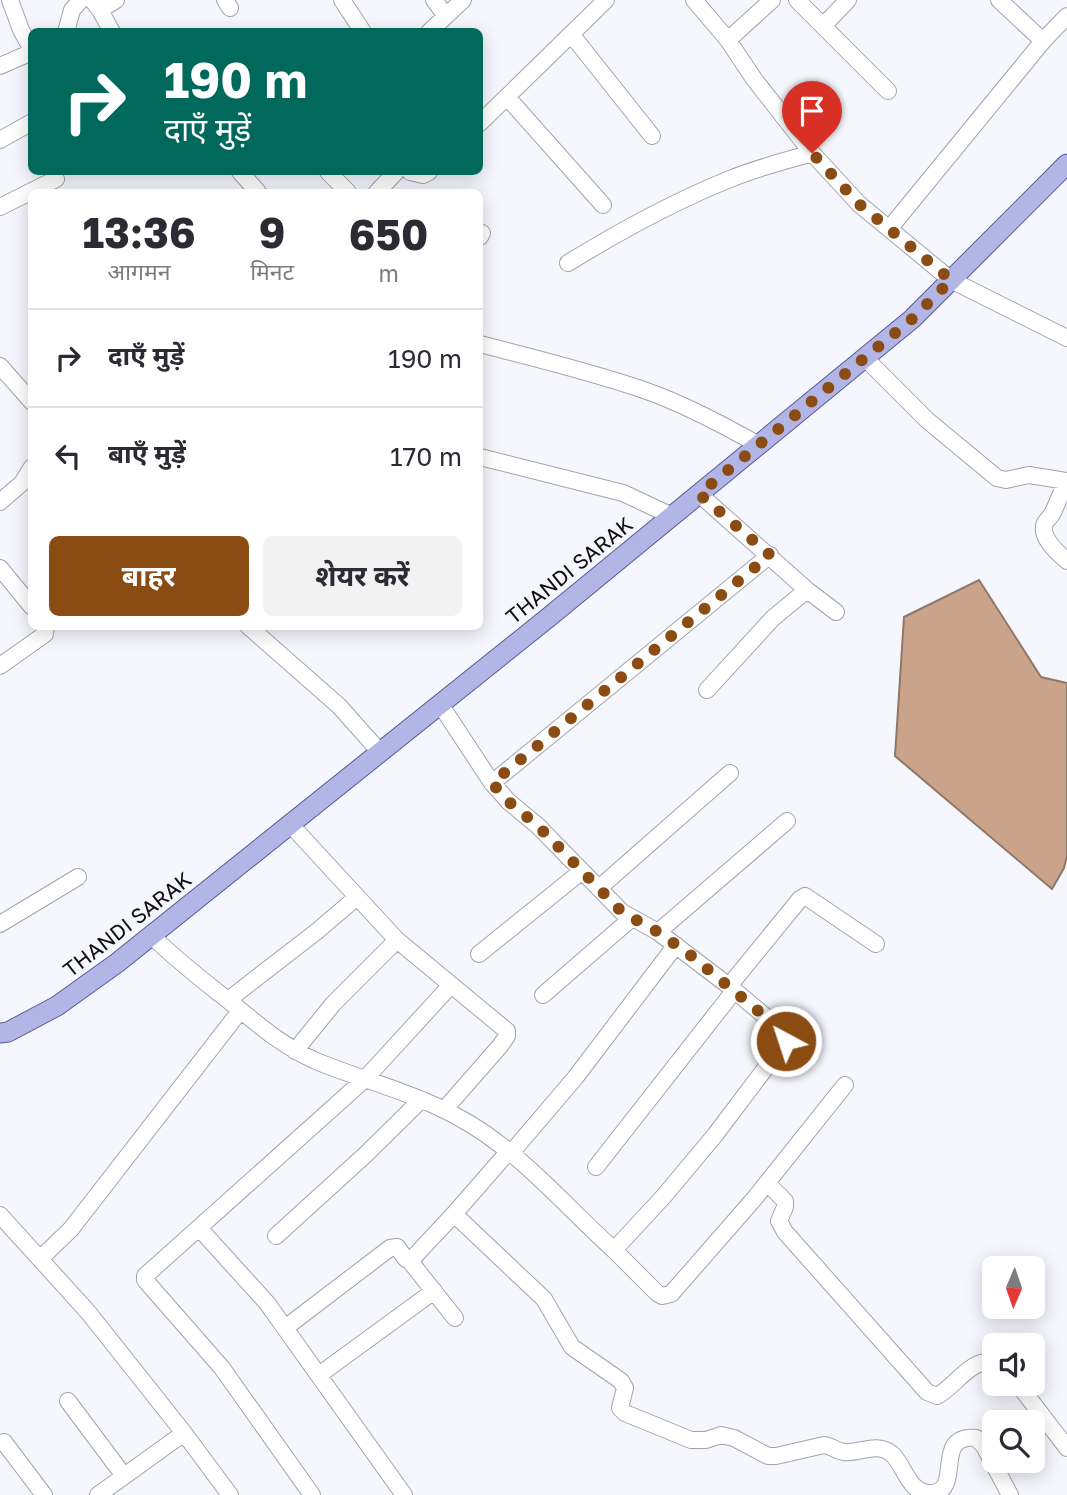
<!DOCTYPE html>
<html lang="hi">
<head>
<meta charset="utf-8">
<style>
  :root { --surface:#fff; --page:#f2f2f3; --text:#2b2b33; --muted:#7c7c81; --line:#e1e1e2; --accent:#8b4c13 }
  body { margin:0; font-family:"Golos Text","Noto Sans Devanagari",sans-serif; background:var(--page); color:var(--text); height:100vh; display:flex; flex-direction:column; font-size:26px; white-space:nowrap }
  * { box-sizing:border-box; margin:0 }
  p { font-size:23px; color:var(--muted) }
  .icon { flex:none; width:38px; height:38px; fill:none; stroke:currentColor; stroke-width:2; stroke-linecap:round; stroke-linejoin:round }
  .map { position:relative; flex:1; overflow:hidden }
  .details { position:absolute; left:28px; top:189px; width:455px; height:441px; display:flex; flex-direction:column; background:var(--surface); border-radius:10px; box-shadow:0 4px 18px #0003 }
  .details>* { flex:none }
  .guide { position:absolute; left:28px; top:28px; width:455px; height:147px; border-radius:10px; box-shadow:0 4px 18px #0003; background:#00695c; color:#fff; overflow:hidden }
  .needle { width:46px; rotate:182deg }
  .fabs { position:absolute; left:982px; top:1256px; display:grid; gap:14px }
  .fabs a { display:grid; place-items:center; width:63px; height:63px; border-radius:10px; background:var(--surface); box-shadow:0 4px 18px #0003; font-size:35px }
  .pin { position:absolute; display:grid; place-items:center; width:60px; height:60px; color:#fff; margin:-72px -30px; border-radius:50% 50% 50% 0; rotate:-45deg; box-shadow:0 0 7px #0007 }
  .pin .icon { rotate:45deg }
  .me { position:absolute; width:77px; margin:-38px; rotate:320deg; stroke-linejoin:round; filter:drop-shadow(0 0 5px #0008) }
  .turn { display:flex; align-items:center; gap:24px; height:147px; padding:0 21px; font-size:32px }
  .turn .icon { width:91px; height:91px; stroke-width:2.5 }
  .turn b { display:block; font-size:49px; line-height:60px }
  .eta { display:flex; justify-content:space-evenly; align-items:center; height:119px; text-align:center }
  .eta b { font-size:42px; font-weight:700; line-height:49px }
  .action { display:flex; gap:14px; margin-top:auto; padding:14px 21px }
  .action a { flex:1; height:80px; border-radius:10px; background:var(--accent); color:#fff; font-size:28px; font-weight:700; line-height:80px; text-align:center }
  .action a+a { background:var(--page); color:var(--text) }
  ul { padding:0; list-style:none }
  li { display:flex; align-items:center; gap:21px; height:98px; padding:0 21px; border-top:2px solid var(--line) }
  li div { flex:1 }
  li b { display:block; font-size:26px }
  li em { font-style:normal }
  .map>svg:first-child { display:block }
  .water { fill:#c9a48a; stroke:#917766; stroke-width:2 }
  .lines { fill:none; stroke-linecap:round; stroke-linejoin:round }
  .minor-casing { stroke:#a2a4ab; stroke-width:18 }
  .major-casing { stroke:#565c92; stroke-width:21 }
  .minor { stroke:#fff; stroke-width:16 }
  .major { stroke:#b1b6e7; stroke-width:19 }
  .route { stroke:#8b4c13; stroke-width:12; stroke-dasharray:0 21.6 }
  .labels { text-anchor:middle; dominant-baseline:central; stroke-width:5; stroke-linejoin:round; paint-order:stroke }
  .street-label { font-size:21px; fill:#0f0f12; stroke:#f5f6fe }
</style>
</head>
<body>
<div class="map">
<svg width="1067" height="1495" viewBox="0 0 1067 1495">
  <rect width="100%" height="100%" fill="#f5f6fe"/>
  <path class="water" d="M979 580 1041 677 1067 683V856L1064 868 1052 889 895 756 904 617Z"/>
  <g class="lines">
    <defs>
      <path id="minor" d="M10 0 21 30 32 50
        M92 0 100 10 112 32
        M225 0 230 8
        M342 0 363 32
        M434 0 446 16
        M694 0 728 40 754 79 812 153 859 204 951 280 1067 338
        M797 0 888 91
        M999 0 1043 41
        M100 10 116 0
        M823 26 848 0
        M66 32 72 10 81 0
        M429 32 463 0
        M571 34 652 136
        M728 40 772 0
        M0 66 32 52
        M507 97 603 205
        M480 123 606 0
        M0 140 32 122
        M240 172 258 192
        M328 172 348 192
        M410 172 423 175 429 172
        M377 192 396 172
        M0 207 56 179
        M889 229 1043 41 1067 16
        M480 237 482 233
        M568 263C620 231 673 202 730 179 756 168 785 161 812 153
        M480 344C534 358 588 371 641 389 682 403 721 424 759 445
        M865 358 927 420 997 478 1006 480 1029 475 1067 481
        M0 366 32 402
        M480 457 623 493 672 516
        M1067 482C1060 493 1058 503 1052 514 1050 517 1047 520 1045 523 1039 537 1058 553 1067 561
        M699 494 807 590 836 612
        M0 502 22 483 32 467
        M0 568 32 607
        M248 626 339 706 380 752
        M0 666 45 634 46 626
        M707 690 773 618 807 590
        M440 704 492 783 509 802 538 826 622 912 658 932 729 986 800 899 805 896 876 944
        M492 783 770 555
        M290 824 397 940 507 1031V1036L500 1046 444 1110
        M599 888 730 773
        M0 924 78 877
        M658 932 787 821
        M151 935C173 957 196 975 220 994 254 1020 276 1043 316 1061 362 1080 412 1092 456 1116 517 1148 563 1204 614 1250L664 1196 715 1135 786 1041 784 1032 729 986
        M479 954 582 871
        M543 995 632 918
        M228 1000 316 932 356 898
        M295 1051 333 1004 397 940
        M509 1151 454 1214 544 1299 572 1347 621 1381 625 1388 620 1408 625 1413 691 1440H706L721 1435 734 1438 768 1456H776L824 1445C832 1446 836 1451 844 1452 860 1454 877 1441 892 1454 905 1466 909 1495 932 1493 964 1490 932 1434 976 1438L984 1446 993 1463 996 1461
        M511 1153 575 1078 676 945
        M596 1167 734 991
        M767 1183 785 1201V1207L779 1221 785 1232 927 1392 937 1396C955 1387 972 1356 994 1363
        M0 1215 88 1312 184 1433 230 1495
        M199 1228 267 1303 404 1495
        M276 1236 364 1156 420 1101
        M614 1250 657 1293 662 1296 671 1294 754 1199 845 1085
        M40 1259 71 1229 240 1011
        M409 1260 455 1318
        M285 1328 390 1248 397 1247 406 1259H412L454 1214
        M319 1375 434 1291
        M1018 1384 1067 1448
        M68 1401 124 1476
        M4 1442 44 1495
        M993 1463 1010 1495
        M98 1495 184 1433
        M312 1495 222 1368 145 1280V1276L365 1079 451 985"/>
      <path id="major" d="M0 1033 8 1032 57 1006 117 963 549 617 912 319 1067 164"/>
    </defs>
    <use href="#minor" class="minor-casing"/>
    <use href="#major" class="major-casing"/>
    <use href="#minor" class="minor"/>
    <use href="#major" class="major"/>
  </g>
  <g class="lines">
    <path class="route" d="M786 1041 784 1032 689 954 658 932 622 912 538 826 509 802 492 783 770 555 699 494 912 319 951 280 859 204 812 153"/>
  </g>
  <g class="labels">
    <g class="street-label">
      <text transform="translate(569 570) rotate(-39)">THANDI SARAK</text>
      <text transform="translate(127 924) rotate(-38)">THANDI SARAK</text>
    </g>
  </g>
</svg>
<div class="fabs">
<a><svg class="needle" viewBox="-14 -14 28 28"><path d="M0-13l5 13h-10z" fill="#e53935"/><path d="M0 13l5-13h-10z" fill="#7c7c81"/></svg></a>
<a><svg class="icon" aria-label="sound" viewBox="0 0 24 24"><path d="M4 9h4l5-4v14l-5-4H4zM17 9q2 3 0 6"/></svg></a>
<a><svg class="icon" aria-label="search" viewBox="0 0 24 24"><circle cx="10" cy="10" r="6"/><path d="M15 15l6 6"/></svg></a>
</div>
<div class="pin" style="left:812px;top:153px;background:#d93025"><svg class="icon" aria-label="arrive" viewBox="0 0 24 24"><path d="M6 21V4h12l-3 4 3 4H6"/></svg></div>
<svg class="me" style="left:786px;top:1041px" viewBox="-20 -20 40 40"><circle r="17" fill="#8b4c13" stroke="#fff" stroke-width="3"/><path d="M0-11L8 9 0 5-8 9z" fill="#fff"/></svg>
<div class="guide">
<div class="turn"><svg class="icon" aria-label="right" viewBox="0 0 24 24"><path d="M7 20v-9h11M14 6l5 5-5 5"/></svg><div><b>190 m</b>दाएँ मुड़ें</div></div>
</div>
<section class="details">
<div class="eta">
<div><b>13:36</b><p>आगमन</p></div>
<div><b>9</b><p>मिनट</p></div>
<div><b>650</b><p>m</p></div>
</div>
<ul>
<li><svg class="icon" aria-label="right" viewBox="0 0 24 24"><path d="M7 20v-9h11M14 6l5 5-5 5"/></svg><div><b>दाएँ मुड़ें</b></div><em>190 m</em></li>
<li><svg class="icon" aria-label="left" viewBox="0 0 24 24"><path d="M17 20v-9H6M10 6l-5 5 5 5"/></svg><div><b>बाएँ मुड़ें</b></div><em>170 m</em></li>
</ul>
<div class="action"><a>बाहर</a><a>शेयर करें</a></div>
</section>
</div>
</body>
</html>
